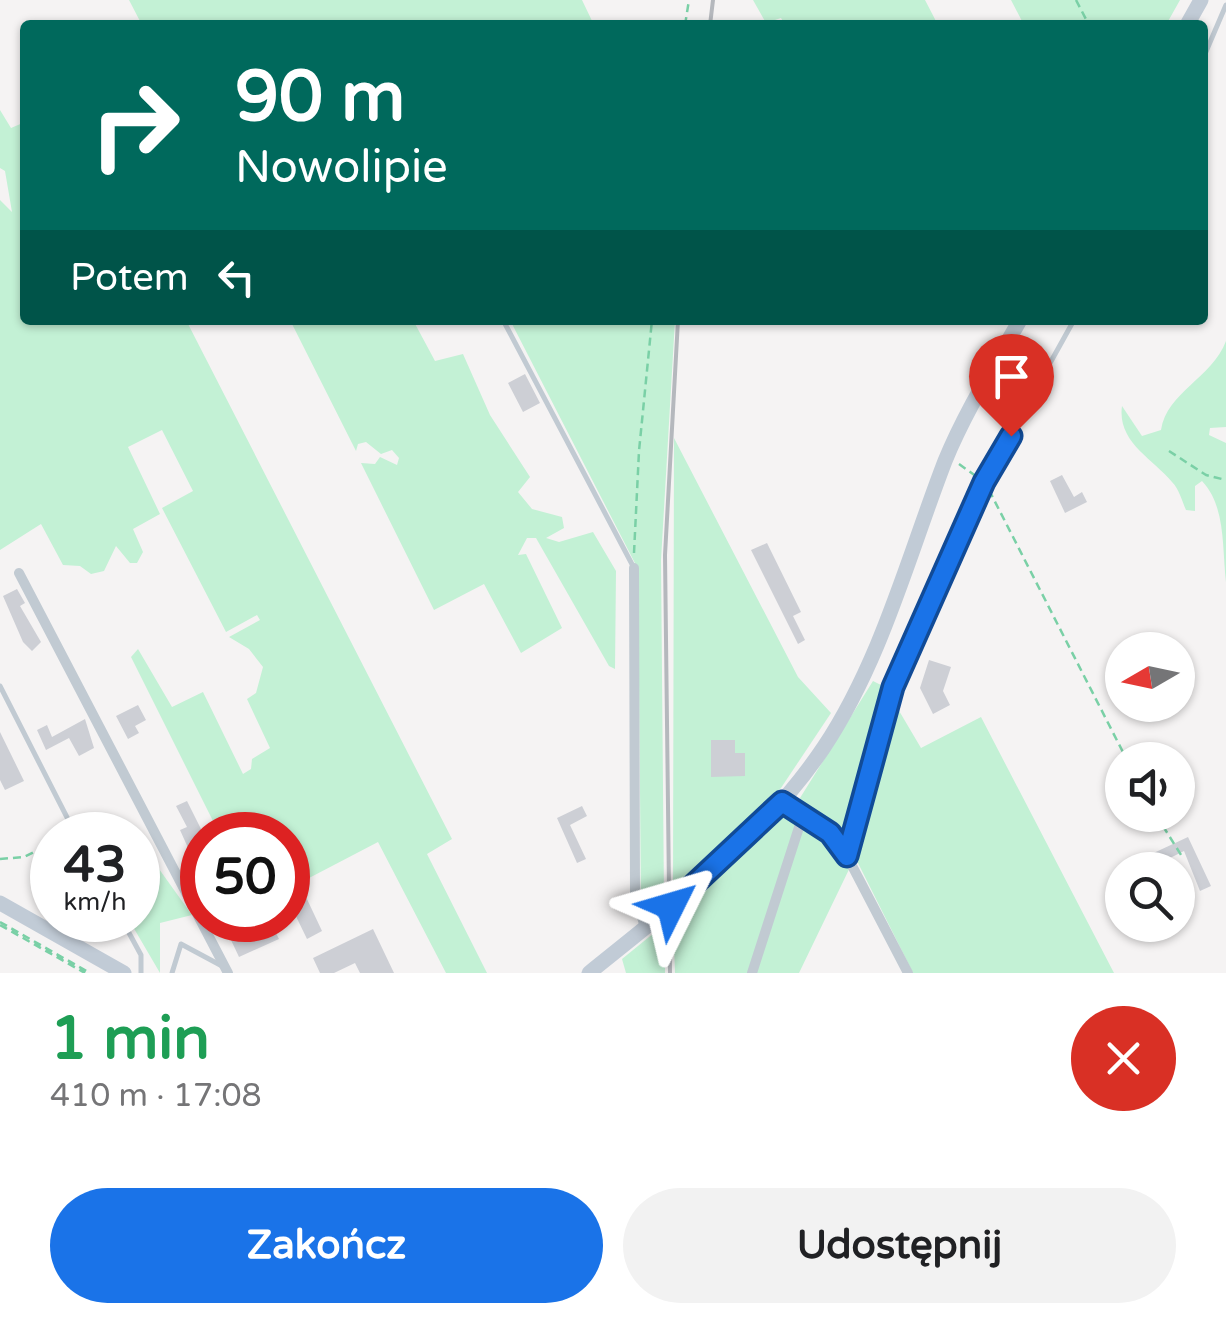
<!DOCTYPE html>
<html lang="pl">
<head>
<meta charset="utf-8">
<style>
  :root { --surface:#fff; --page:#f2f2f2; --text:#202124; --muted:#757577; --accent:#1a73e8 }
  body { margin:0; font-family:"Varela Round",sans-serif; background:var(--page); color:var(--text); height:100vh; display:flex; flex-direction:column; font-size:38px; white-space:nowrap }
  * { box-sizing:border-box; margin:0 }
  p { font-size:32px; color:var(--muted) }
  .icon { flex:none; width:55px; height:55px; fill:none; stroke:currentColor; stroke-width:2; stroke-linecap:round; stroke-linejoin:round }
  .map { position:relative; height:973px; overflow:hidden }
  .details { display:flex; flex-direction:column; background:var(--surface); flex:1 }
  .details>* { flex:none }
  .top-card { position:absolute; left:20px; top:20px; width:1188px; height:305px; border-radius:10px; box-shadow:0 2px 8px #0004; background:#00695c; color:#fff; overflow:hidden }
  .needle { width:65px; rotate:261deg }
  .tools { position:absolute; left:1105px; top:632px; display:grid; gap:20px }
  .tools a { display:grid; place-items:center; width:90px; height:90px; border-radius:50%; background:var(--surface); box-shadow:0 2px 8px #0004; font-size:50px }
  .speed { position:absolute; left:30px; top:812px; display:flex; gap:20px; font-size:50px; font-weight:700; text-align:center }
  .speed>* { display:grid; place-content:center; width:130px; height:130px; border-radius:50%; background:var(--surface); box-shadow:0 2px 8px #0004; line-height:1 }
  .speed small { font-size:25px; font-weight:400 }
  .speed .limit { border:15px solid #d22; background:#fff; color:#111 }
  .pin { position:absolute; display:grid; place-items:center; width:85px; height:85px; color:#fff; margin:-102px -42px; border-radius:50% 50% 50% 0; rotate:-45deg; box-shadow:0 0 10px #0007 }
  .pin .icon { rotate:45deg }
  .me { position:absolute; width:110px; margin:-55px; rotate:50deg; stroke-linejoin:round; filter:drop-shadow(0 0 8px #0008) }
  .turn { display:flex; align-items:center; gap:35px; height:210px; padding:0 50px; font-size:45px }
  .turn .icon { width:130px; height:130px; stroke-width:2.5 }
  .turn b { display:block; font-size:70px; line-height:85px }
  .then { display:flex; align-items:center; height:95px; padding:0 50px; background:#0003; gap:20px; font-size:38px }
  .round { display:grid; place-items:center; flex:none; width:105px; height:105px; border-radius:52px; background:var(--page) }
  .head { display:flex; align-items:center; justify-content:space-between; height:170px; padding:0 50px }
  h1 { font-size:60px; font-weight:700; line-height:75px; color:#1e9e55 }
  .cta { display:flex; gap:20px; margin-top:auto; padding:20px 50px }
  .cta a { flex:1; height:115px; border-radius:60px; background:var(--accent); color:#fff; font-size:40px; font-weight:700; line-height:115px; text-align:center }
  .cta a+a { background:var(--page); color:var(--text) }
  .map>svg:first-child { display:block }
  .green { fill:#c3f1d5 }
  .building { fill:#cdcfd5 }
  .lines { fill:none; stroke-linecap:round; stroke-linejoin:round }
  .path { stroke:#7ad0a6; stroke-width:2.5; stroke-dasharray:8 5; stroke-linecap:butt }
  .lane { stroke:#c1cad2; stroke-width:5 }
  .street { stroke:#c1cad2; stroke-width:10 }
  .secondary { stroke:#c1cbd6; stroke-width:15 }
  .rail { stroke:#b5b8bd; stroke-width:4 }
  .route-casing { stroke:#114b97; stroke-width:25 }
  .route { stroke:#1a73e8; stroke-width:18 }
</style>
</head>
<body>
<div class="map">
<svg width="1226" height="973" viewBox="0 0 1226 973">
  <rect width="100%" height="100%" fill="#f5f3f3"/>
  <path class="green" d="M129 0H582L594 25H142Z
    M753 0H925L938 25H785L781 18 766 23Z
    M1011 0H1180L1166 25H1024Z
    M0 110 11 128 25 122V320H186L452 839 427 854 487 973H446L378 842 288 889V835H220L131 657 138 649 172 707 203 692 243 774 251 769 252 759 270 748 247 699 256 693 263 667 249 649 229 637 260 620 257 615 226 632 162 508 193 491 162 430 128 447 160 514 133 529 143 552 137 563H130L116 546 104 571 91 574 80 566 63 565 41 524 0 550V200L12 212 5 171 0 168Z
    M290 320H413L435 361 463 354 490 415 530 477 518 492 532 509 562 517 564 528 546 538 559 542 593 532 616 571 615 669 609 666 536 538H527L518 555 526 554 562 628 521 653 484 584 434 610 361 463 375 464 380 457 397 465 399 458 392 450 381 454 366 442 358 444 356 451Z
    M510 320H675L661 560 664 899 650 910 641 903 638 569Z
    M1226 341V427L1210 428 1209 435 1226 443V582C1222 548 1226 506 1202 481L1195 486V511L1186 510C1182 501 1179 489 1172 482 1152 458 1117 442 1122 406L1142 436 1161 430C1167 392 1212 378 1226 341Z
    M674 438 798 677 831 713 781 788 673 893Z
    M873 681 885 687 921 748 981 717 1114 973H913L855 857 799 973H675L673 917 785 814 791 813 804 828 807 816 800 798Z
    M154 862 192 915 160 923V973L129 920H138V870Z
    M665 924V973H626L622 959Z"/>
  <path class="building" d="M525 374 540 403 523 412 508 383Z
    M1062 475 1074 497 1082 492 1087 502 1065 513 1050 481Z
    M767 543 801 612 793 616 805 640 798 644 751 550Z
    M17 589 25 603 20 606 41 642 32 651 23 642 3 596Z
    M929 660 951 667 943 691 950 705 933 714 920 688Z
    M138 705 146 720 135 726 139 733 128 739 116 716Z
    M85 719 94 748 79 756 69 738 46 750 37 730 47 725 52 737Z
    M0 732 24 781 5 790 0 780Z
    M711 740H735V753H745V776L711 777Z
    M187 801 202 831V844L189 850 180 830 187 827 176 806Z
    M582 806 587 816 570 825 586 859 577 863 557 818Z
    M1188 837 1211 886 1200 891 1184 851 1150 868 1145 857Z
    M306 897 322 931 307 939 290 904Z
    M270 921 279 939 239 957 231 940Z
    M373 929 394 973H360L355 963 334 973H320L313 958Z"/>
  <g class="lines">
    <path class="path" d="M1076 0 1089 25
      M685 25 689 0
      M1169 451 1206 475 1226 480
      M959 464 977 477
      M989 490 1127 760
      M634 553 639 451 652 320
      M1156 815 1183 858
      M0 859 24 857 52 843
      M0 922 90 973
      M0 925 85 973"/>
    <path class="lane" d="M1202 61 1226 5
      M503 320 634 568
      M0 686 76 835
      M848 853 893 687 928 603 984 482 1074 320
      M122 920 141 955V973
      M172 973 181 944 222 966"/>
    <path class="street" d="M634 568 635 894 645 927
      M19 573 228 973
      M782 802 830 833 847 856 908 973
      M752 973 802 818"/>
    <path class="secondary" d="M1187 25 1201 0
      M0 903 124 973
      M589 973C673 905 763 838 824 747 881 661 908 557 945 461 965 412 994 366 1020 320"/>
    <path class="rail" d="M710 25 713 0
      M670 973 665 555 678 320"/>
  </g>
  <g class="lines">
    <defs>
      <path id="route" d="M671 906 782 802 830 833 847 856 893 687 984 482 1011 436"/>
    </defs>
    <use href="#route" class="route-casing"/>
    <use href="#route" class="route"/>
  </g>
</svg>
<div class="tools">
<a><svg class="needle" viewBox="-14 -14 28 28"><path d="M0-13l5 13h-10z" fill="#e53935"/><path d="M0 13l5-13h-10z" fill="#757577"/></svg></a>
<a><svg class="icon" aria-label="sound" viewBox="0 0 24 24"><path d="M4 9h4l5-4v14l-5-4H4zM17 9q2 3 0 6"/></svg></a>
<a><svg class="icon" aria-label="search" viewBox="0 0 24 24"><circle cx="10" cy="10" r="6"/><path d="M15 15l6 6"/></svg></a>
</div>
<div class="speed"><div>43<small>km/h</small></div><div class="limit">50</div></div>
<div class="pin" style="left:1011px;top:436px;background:#d93025"><svg class="icon" aria-label="arrive" viewBox="0 0 24 24"><path d="M6 21V4h12l-3 4 3 4H6"/></svg></div>
<svg class="me" style="left:671px;top:906px" viewBox="-20 -20 40 40"><path d="M0-17L14 15 0 8-14 15z" fill="#1a73e8" stroke="#fff" stroke-width="4"/></svg>
<div class="top-card">
<div class="turn"><svg class="icon" aria-label="right" viewBox="0 0 24 24"><path d="M7 20v-9h11M14 6l5 5-5 5"/></svg><div><b>90 m</b>Nowolipie</div></div>
<div class="then">Potem<svg class="icon" aria-label="left" viewBox="0 0 24 24"><path d="M17 20v-9H6M10 6l-5 5 5 5"/></svg></div>
</div>
</div>
<section class="details">
<div class="head"><div><h1>1 min</h1><p>410 m · 17:08</p></div><a class="round" style="background:#d93025;color:#fff"><svg class="icon" aria-label="close" viewBox="0 0 24 24"><path d="M6 6l12 12M18 6L6 18"/></svg></a></div>
<div class="cta"><a>Zakończ</a><a>Udostępnij</a></div>
</section>
</body>
</html>
